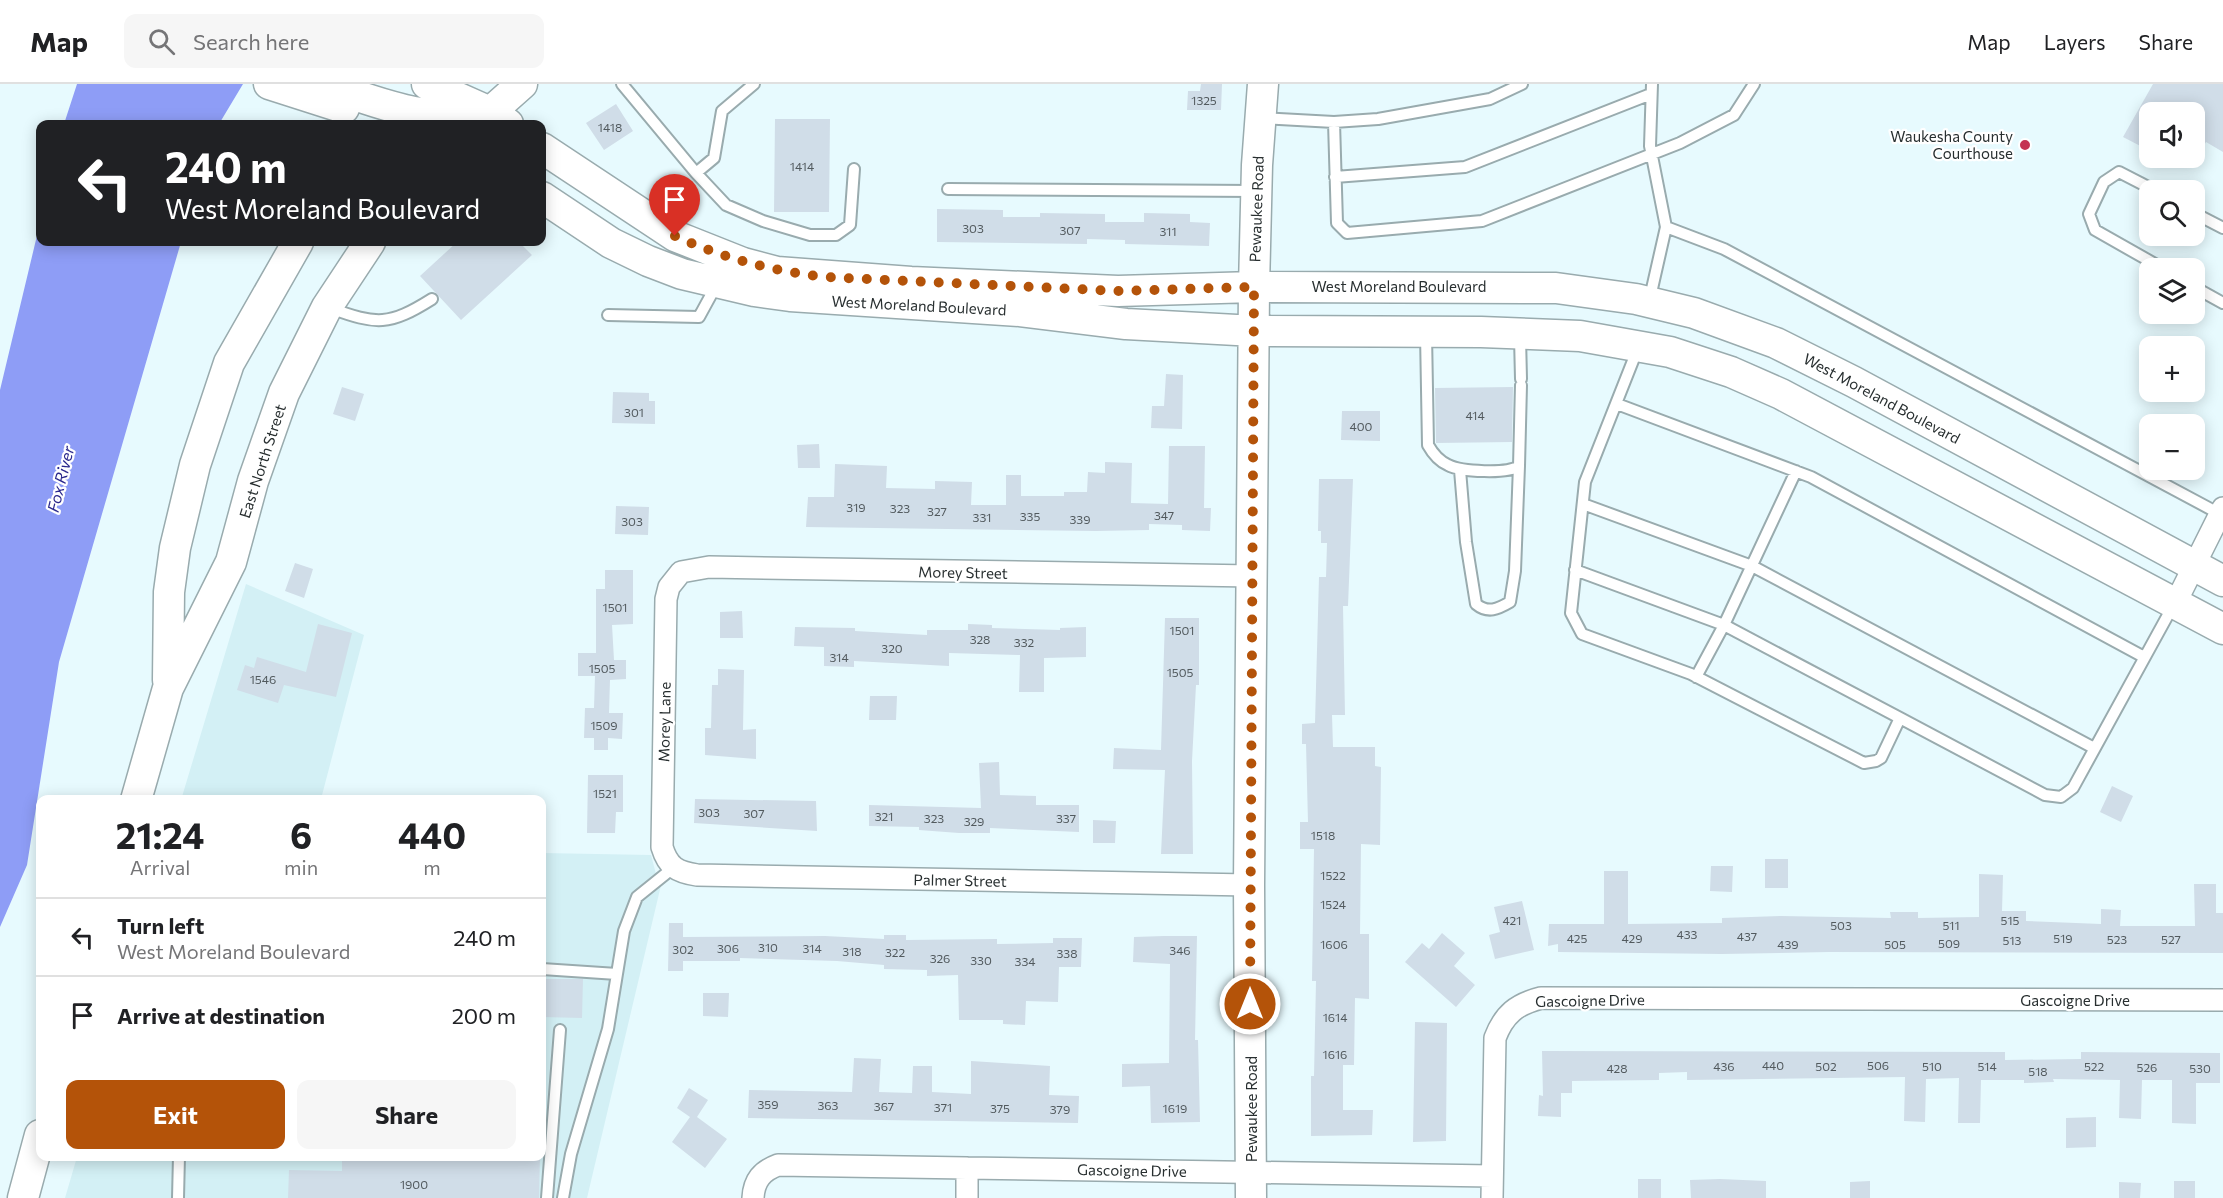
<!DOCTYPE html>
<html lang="en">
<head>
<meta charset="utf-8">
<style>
  :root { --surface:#fff; --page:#f6f6f6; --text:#202124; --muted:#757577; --line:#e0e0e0; --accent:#b45309 }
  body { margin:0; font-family:Commissioner,sans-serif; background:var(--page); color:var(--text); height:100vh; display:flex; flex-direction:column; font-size:22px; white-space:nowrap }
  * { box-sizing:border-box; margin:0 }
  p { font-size:20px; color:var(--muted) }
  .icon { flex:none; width:33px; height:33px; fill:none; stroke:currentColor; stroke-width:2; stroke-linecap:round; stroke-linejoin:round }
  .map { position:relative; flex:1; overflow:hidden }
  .drawer { position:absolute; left:36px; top:711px; width:510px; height:366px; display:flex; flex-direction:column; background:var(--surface); border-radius:12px; box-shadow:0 3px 15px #0003 }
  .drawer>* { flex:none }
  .guide { position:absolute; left:36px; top:36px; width:510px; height:126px; border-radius:12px; box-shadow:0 3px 15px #0003; background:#202124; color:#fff; overflow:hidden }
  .controls { position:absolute; left:2139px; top:18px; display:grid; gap:12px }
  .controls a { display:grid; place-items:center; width:66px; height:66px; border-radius:12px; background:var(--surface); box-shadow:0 3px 15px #0003; font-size:30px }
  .pin { position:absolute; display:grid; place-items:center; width:51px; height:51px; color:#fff; margin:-62px -26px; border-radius:50% 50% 50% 0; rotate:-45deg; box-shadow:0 0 6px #0007 }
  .pin .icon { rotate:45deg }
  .me { position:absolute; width:66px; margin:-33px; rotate:0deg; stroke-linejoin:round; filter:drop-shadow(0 0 4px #0008) }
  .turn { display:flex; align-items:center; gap:21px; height:126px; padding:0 30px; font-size:27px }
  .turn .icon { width:78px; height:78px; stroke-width:2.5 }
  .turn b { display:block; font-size:42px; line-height:51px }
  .eta { display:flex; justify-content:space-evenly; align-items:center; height:102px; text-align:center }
  .eta b { font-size:36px; font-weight:700; line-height:42px }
  .action { display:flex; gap:12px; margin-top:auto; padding:12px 30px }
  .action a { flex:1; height:69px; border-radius:12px; background:var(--accent); color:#fff; font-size:24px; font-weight:700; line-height:69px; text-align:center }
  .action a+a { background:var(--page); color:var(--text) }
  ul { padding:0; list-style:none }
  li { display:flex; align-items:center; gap:18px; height:78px; padding:0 30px; border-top:2px solid var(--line) }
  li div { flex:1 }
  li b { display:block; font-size:22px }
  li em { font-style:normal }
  header { display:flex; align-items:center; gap:36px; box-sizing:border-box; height:84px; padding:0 30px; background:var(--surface); border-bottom:2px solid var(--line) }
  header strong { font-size:28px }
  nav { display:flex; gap:33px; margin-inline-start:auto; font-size:21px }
  .search { width:420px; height:54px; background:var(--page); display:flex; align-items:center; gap:15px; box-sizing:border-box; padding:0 21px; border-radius:12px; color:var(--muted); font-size:22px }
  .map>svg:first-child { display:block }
  .built { fill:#d3f0f5 }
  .water { fill:#8e9df6 }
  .building { fill:#d0dde8 }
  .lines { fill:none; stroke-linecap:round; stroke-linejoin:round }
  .lane-casing { stroke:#99abae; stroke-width:14 }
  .street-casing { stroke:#99abae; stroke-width:24 }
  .secondary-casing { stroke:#99abae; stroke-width:33 }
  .lane { stroke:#fff; stroke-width:10 }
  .street { stroke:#fff; stroke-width:21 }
  .secondary { stroke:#fff; stroke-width:30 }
  .route { stroke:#b45309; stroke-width:10; stroke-dasharray:0 18 }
  .poi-dot { fill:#c43453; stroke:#fff; stroke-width:2 }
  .labels { text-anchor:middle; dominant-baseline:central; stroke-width:4.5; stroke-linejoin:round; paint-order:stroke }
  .number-label { font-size:12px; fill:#525a5e }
  .poi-label { font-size:15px; fill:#282f30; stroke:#fff; text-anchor:end }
  .street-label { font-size:15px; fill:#282f30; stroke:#fff }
  .water-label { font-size:16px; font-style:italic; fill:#2a288c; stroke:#fff }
</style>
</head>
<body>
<header>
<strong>Map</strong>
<div class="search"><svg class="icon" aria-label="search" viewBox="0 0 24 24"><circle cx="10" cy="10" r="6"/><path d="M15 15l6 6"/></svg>Search here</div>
<nav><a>Map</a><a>Layers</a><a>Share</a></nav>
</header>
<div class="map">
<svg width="2223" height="1114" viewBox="0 0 2223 1114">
  <rect width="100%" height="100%" fill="#e7fafe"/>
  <path class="built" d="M246 500 364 551 321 715 181 716Z
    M542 769 651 771 656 790 662 797 587 1114H65L77 1073 542 1072Z"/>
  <path class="water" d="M77 0H243L219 40H64Z
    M40 139V158H181L59 578 27 781 0 843V306Z"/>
  <path class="building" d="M1201 0H1222L1221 26H1187L1188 7H1200Z
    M2153 0H2223V68L2206 58 2194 79V28H2150V67L2123 53Z
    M616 20 633 47 604 66 586 39Z
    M775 35H830L829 128H774Z
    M937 125 1003 126V133H1040V129L1105 130V138H1144V129L1190 130V138L1210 139 1209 162 1125 160V156L1087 155V160L937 158Z
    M457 158H519L532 171 461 236 420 192Z
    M1166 290 1183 291 1182 345 1151 344 1152 322H1164Z
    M342 303 364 310 355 337 333 330Z
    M1513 303 1512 358 1436 359 1435 304Z
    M613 308 649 309V317H655V340L612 339Z
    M1342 327H1380V357L1341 356Z
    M819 360 820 384H798L797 361Z
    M1169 362H1205L1204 424H1211L1210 447 1182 446V441L1149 440V446L1096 447 806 443 808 413H834L835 380 887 382 886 404 935 405V397L972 398 971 421H1006V391H1021V412H1064V408H1087L1088 388 1105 389V378L1132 379 1131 419 1168 420Z
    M1319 395H1353L1348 522H1343L1345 631H1332L1333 663H1375V682L1381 683 1380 761 1361 760 1360 850H1369V915L1355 914 1354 981H1343V1026H1373L1372 1051 1311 1052V992H1314L1316 897H1312L1314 765H1300V738H1308L1306 660H1302V640L1315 639 1319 493H1326L1327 459H1321V447H1318Z
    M616 422 649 423 648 451 615 450Z
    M295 479 313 485 304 514 285 507Z
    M605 486H633V540L612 541 614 576H626V595L610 596 609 629H623L622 655 608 654V666H594V654H584L585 624H594L595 592H578V569H596V505H605Z
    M742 527 743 554H720V528Z
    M1165 534H1199V601H1196L1192 677 1193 770H1161L1165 686 1113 685 1114 664 1161 666Z
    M318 540 352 549 336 613 284 601 278 619 237 606 245 581 254 584 257 573 306 588Z
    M968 540 992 541V544L1060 546V544L1086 543V573L1044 574V608H1019L1020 571 949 569V582L854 577V583L824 582V563L794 562 795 543 855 544V547L927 551V546H968Z
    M718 585 744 586 743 646 756 645V675L705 671V644H711L712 601H718Z
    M870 612H897L896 636H869Z
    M999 678 1000 711 1036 712V721H1079V748L990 744V749H959L919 746V743L869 742V721L981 724 979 679Z
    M588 691H623V728H616L615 749H587Z
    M2112 702 2133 712 2121 738 2100 728Z
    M695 715 816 717 817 747 694 739Z
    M1093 736 1116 737 1115 759H1093Z
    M1765 775H1788V804H1765Z
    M1711 782H1733L1732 808 1710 807Z
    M1604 787H1628V840L1722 839V834L1781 832 1891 834 1890 828H1918V834L1979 833V790L2003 791 2002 827H2026V837L2101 840V825L2121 826 2120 842H2195L2194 800H2216V829H2223V869L1829 868 1722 870 1558 868V860L1548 862 1549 840H1604Z
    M1522 817 1534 866 1495 875 1489 851 1500 848 1494 823Z
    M669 839H683V853L825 852 884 855V851H906V856L997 855V860L1053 859V854H1082L1081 883H1059L1058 918 1026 917 1025 941 1003 940V936H959L958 891 927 892V886L884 885V881L837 877 740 874V877H683V887H668Z
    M1442 849 1465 869 1454 882 1475 901 1456 923 1405 878 1422 859 1429 865Z
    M1164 852H1197L1195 956H1198L1200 1038 1151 1039 1150 1002 1122 1003V980L1169 979 1170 880 1133 878 1134 853Z
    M542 895H583L582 934 542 933Z
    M703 909H729L728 933 703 932Z
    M1415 938 1447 939 1446 1057 1413 1058Z
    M1542 967 2005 968V976L2081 975V968L2220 969V999H2196V1040L2172 1039V996H2142L2141 1035 2119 1034 2120 996 2053 995 2054 998 2024 999V996H1981L1980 1039H1958L1959 994 1926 995 1925 1038 1904 1037 1905 993 1687 996V988L1659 989V996L1572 997V1009H1561V1033L1538 1032 1539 1011 1543 1012Z
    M854 974 881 975 879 1008 912 1009 913 982H932V1008L971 1010V977L1050 982 1049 1011 1079 1012 1078 1039 748 1034 749 1006 852 1008Z
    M689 1004 708 1016 697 1033 727 1055 705 1084 672 1058 690 1033 677 1024Z
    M2096 1033V1063L2066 1064V1034Z
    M342 1072H540L539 1114H288L289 1086 342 1087Z
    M1638 1095H1661V1114H1638Z
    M1720 1095 1766 1097V1114H1691L1690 1096Z
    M1870 1097V1114H1850V1098Z
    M2174 1097H2195V1114H2174Z
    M2119 1098 2141 1099 2140 1114H2119Z"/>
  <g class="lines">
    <defs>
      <path id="lane" d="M622 0 696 89 714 74 722 27 754 0
        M1263 34 1334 38 1378 35 1490 15 1522 0
        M1334 38 1337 139 1347 149 1482 137 1680 59 1734 31 1754 0
        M696 89 726 121 763 137 810 151H836L850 141 854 85
        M1335 93 1465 83 1651 10
        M948 105 1256 107
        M2154 106 2119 88 2104 98 2089 130 2095 146 2162 184
        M2194 129 2223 144
        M1666 143 1724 165 2220 430
        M2194 203 2223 219
        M1649 218 1666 143 1650 62 1652 0
        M330 224C377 241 389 242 432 215
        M608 231 699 233 717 200
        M1426 250 1428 361C1433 370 1439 377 1448 381 1461 388 1508 390 1519 382L1521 301
        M1520 253 1521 295
        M1638 264 1585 398 1571 529 1582 550 1691 590 1864 679 1876 677 1881 674 1900 634 2045 711 2061 713 2073 704 2174 520
        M1617 320 1811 393 2144 573
        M1460 386 1466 458 1476 520C1488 530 1498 525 1510 518L1515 487 1519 382
        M1583 420 1752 482 2094 664
        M1575 486 1724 541 1900 634
        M1696 593 1724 541 1796 387
        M542 885 617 890
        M178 1114 179 1072
        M547 1114 560 946
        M563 1114 571 1070 608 945 624 847 637 813 673 784"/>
      <path id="street" d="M2175 520 2223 424
        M1249 801 697 791C677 788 668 783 662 763L666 515 669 503 681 488 709 483 1252 492
        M967 1084 1492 1092
        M753 1114C754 1096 762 1087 778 1081L967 1084V1114
        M1492 1114 1495 954C1504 930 1517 920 1541 914L2223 916"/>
      <path id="secondary" d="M269 0 344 24
        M323 0C382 20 426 40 490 28
        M427 0 490 28 508 40
        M477 40 522 0
        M542 64 675 152 743 179 777 188 911 198 1118 207 1254 203 1556 204 1636 215 1694 229 1776 259 1854 298 2223 497
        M542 113 611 159 648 177 682 190 754 207 790 212 1020 227 1126 240 1255 247 1481 248 1580 252 1670 268 1731 288 1781 310 2223 545
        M168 596 169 508 175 464 195 381 229 279 298 158
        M136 716 168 604 231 478 253 397 284 309 327 223 370 158
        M23 1114 40 1051
        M1251 1114 1249 801 1254 203 1257 81 1263 0"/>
    </defs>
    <use href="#lane" class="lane-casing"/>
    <use href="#street" class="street-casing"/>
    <use href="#secondary" class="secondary-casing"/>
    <use href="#lane" class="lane"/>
    <use href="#street" class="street"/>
    <use href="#secondary" class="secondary"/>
  </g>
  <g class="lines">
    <path class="route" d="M675 152C726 175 769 186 824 193L1118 207 1254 203 1250 920"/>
  </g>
  <circle class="poi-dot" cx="2025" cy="61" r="6"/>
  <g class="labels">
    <g class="number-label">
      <text x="1204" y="16">1325</text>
      <text x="610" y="43">1418</text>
      <text x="802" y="82">1414</text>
      <text x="973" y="144">303</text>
      <text x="1070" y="146">307</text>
      <text x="1168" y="147">311</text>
      <text x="634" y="328">301</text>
      <text x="1475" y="331">414</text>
      <text x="1361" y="342">400</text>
      <text x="856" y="423">319</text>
      <text x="900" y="424">323</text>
      <text x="937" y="427">327</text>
      <text x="1164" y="431">347</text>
      <text x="1030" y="432">335</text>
      <text x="982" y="433">331</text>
      <text x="1080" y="435">339</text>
      <text x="632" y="437">303</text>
      <text x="615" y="523">1501</text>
      <text x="1182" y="546">1501</text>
      <text x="980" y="555">328</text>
      <text x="1024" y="558">332</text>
      <text x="892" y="564">320</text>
      <text x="839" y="573">314</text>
      <text x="602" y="584">1505</text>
      <text x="1180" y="588">1505</text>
      <text x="263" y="595">1546</text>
      <text x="604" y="641">1509</text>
      <text x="605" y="709">1521</text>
      <text x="709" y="728">303</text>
      <text x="754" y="729">307</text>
      <text x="884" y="732">321</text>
      <text x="934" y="734">323</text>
      <text x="1066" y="734">337</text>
      <text x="974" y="737">329</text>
      <text x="1323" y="751">1518</text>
      <text x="1333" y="791">1522</text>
      <text x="1333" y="820">1524</text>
      <text x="1512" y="836">421</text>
      <text x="2010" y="836">515</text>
      <text x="1841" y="841">503</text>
      <text x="1951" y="841">511</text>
      <text x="1687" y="850">433</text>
      <text x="1747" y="852">437</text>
      <text x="1577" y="854">425</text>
      <text x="1632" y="854">429</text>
      <text x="2063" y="854">519</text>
      <text x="2117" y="855">523</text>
      <text x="2171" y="855">527</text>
      <text x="2012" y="856">513</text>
      <text x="1949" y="859">509</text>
      <text x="1334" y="860">1606</text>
      <text x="1788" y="860">439</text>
      <text x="1895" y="860">505</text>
      <text x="768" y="863">310</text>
      <text x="728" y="864">306</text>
      <text x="812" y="864">314</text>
      <text x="683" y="865">302</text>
      <text x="1180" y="866">346</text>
      <text x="852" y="867">318</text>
      <text x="895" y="868">322</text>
      <text x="1067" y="869">338</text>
      <text x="940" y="874">326</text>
      <text x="981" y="876">330</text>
      <text x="1025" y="877">334</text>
      <text x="1335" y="933">1614</text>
      <text x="1335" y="970">1616</text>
      <text x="1773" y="981">440</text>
      <text x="1878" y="981">506</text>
      <text x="1724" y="982">436</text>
      <text x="1826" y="982">502</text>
      <text x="1932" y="982">510</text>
      <text x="1987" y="982">514</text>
      <text x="2094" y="982">522</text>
      <text x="2147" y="983">526</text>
      <text x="1617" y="984">428</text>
      <text x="2200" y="984">530</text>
      <text x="2038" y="987">518</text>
      <text x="768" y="1020">359</text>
      <text x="828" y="1021">363</text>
      <text x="884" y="1022">367</text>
      <text x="943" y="1023">371</text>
      <text x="1000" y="1024">375</text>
      <text x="1175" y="1024">1619</text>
      <text x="1060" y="1025">379</text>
      <text x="414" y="1100">1900</text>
    </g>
    <g class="poi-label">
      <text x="2013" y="52">Waukesha County<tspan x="2013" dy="17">Courthouse</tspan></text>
    </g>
    <g class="street-label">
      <text transform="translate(1256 125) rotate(-88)">Pewaukee Road</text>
      <text x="1399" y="202">West Moreland Boulevard</text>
      <text transform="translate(919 221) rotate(3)">West Moreland Boulevard</text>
      <text transform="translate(1882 314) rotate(28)">West Moreland Boulevard</text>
      <text transform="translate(262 377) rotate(-72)">East North Street</text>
      <text transform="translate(963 488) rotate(1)">Morey Street</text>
      <text transform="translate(664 638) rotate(-89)">Morey Lane</text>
      <text transform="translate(960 796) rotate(1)">Palmer Street</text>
      <text transform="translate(1590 916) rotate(-1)">Gascoigne Drive</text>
      <text x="2075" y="916">Gascoigne Drive</text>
      <text transform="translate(1251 1025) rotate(-90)">Pewaukee Road</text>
      <text transform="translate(1132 1086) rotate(1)">Gascoigne Drive</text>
    </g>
    <g class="water-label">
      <text transform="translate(60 395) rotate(-76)">Fox River</text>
    </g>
  </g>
</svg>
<div class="controls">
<a><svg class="icon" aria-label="sound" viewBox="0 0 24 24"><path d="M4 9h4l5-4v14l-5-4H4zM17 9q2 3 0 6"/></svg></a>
<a><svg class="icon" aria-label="search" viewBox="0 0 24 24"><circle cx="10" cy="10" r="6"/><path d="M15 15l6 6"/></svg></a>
<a><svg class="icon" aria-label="layers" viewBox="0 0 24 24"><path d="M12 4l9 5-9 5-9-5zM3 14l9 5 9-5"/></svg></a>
<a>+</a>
<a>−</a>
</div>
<div class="pin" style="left:675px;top:152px;background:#d93025"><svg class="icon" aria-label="arrive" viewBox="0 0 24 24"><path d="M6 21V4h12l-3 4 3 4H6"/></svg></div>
<svg class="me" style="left:1250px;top:920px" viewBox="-20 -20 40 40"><circle r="17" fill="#b45309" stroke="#fff" stroke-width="3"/><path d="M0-11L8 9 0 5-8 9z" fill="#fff"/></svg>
<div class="guide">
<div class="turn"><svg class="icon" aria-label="left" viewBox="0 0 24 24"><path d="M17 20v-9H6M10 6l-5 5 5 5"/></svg><div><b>240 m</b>West Moreland Boulevard</div></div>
</div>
<section class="drawer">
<div class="eta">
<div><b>21:24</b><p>Arrival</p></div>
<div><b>6</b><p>min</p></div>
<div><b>440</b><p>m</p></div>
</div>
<ul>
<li><svg class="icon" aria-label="left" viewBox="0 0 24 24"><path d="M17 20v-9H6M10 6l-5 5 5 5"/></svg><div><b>Turn left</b><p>West Moreland Boulevard</p></div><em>240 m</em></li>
<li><svg class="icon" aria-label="arrive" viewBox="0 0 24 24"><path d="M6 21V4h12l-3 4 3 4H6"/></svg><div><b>Arrive at destination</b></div><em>200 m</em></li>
</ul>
<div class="action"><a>Exit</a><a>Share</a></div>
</section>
</div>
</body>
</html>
